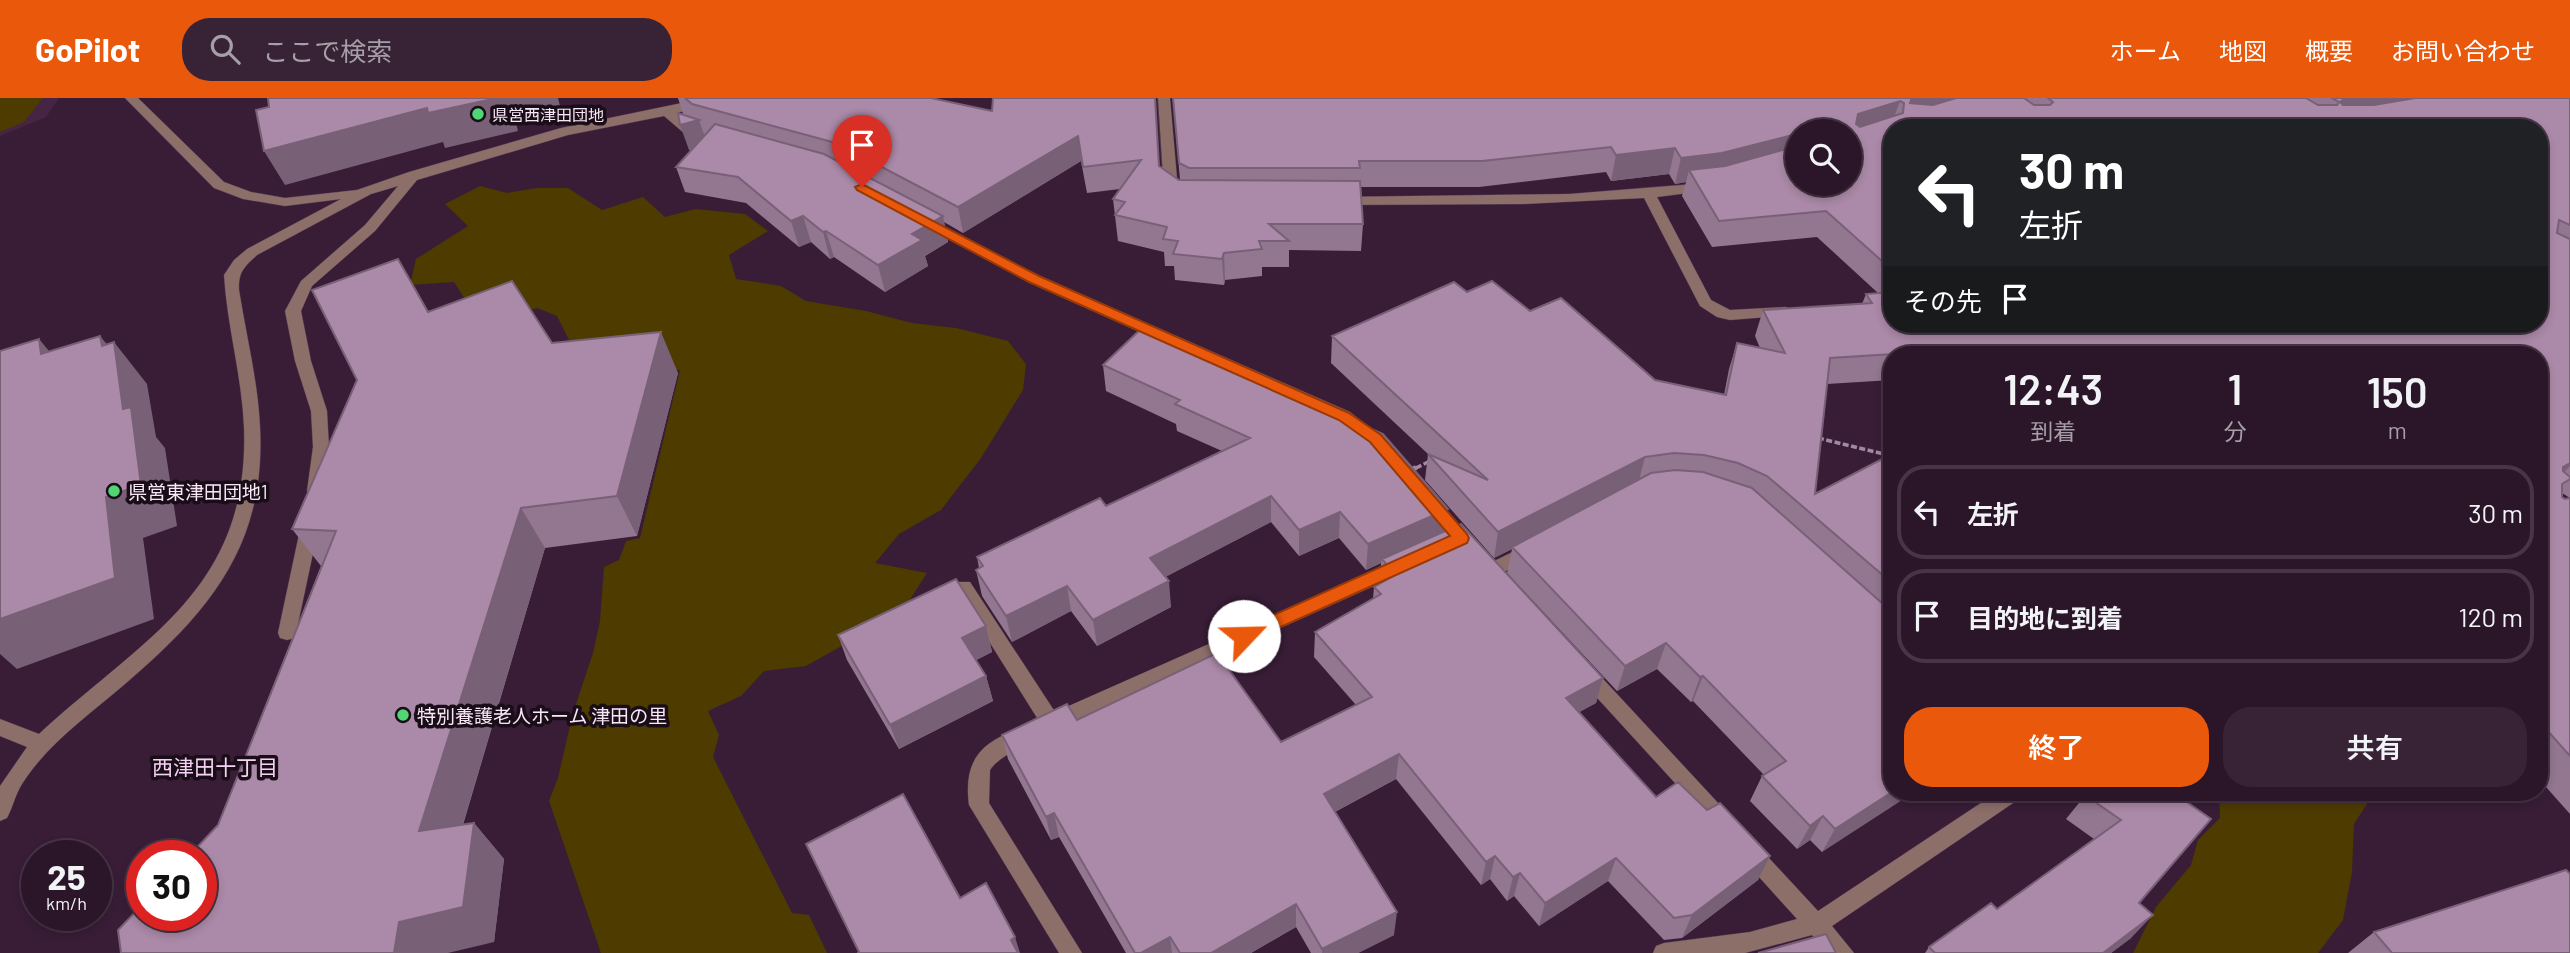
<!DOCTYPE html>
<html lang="ja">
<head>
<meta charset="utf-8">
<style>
  :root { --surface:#2b1629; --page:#372335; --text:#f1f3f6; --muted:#a69fa8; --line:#473546; --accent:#ea580c }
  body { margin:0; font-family:Barlow,"Noto Sans JP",sans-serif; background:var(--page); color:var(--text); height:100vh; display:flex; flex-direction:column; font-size:26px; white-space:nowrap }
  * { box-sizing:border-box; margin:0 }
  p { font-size:23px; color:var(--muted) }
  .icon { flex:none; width:38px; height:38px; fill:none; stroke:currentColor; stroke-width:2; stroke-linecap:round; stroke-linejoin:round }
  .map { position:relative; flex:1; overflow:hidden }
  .drawer { position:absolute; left:1883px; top:248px; width:665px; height:455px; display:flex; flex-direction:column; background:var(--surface); border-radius:28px; box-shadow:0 4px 10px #0003,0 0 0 2px var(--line) }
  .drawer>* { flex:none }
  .top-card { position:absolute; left:1883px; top:21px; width:665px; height:214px; border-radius:28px; box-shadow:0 4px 10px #0003,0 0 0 2px var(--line); background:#202124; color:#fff; overflow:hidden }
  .buttons { position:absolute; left:1785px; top:21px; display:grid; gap:14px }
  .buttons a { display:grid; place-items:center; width:77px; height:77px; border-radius:50%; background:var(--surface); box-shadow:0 4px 10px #0003,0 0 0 2px var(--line); font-size:35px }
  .speed { position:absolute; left:21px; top:742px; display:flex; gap:14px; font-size:35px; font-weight:700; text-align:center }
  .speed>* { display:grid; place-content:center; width:91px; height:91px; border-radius:50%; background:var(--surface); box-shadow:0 4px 10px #0003,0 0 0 2px var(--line); line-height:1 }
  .speed small { font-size:18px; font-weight:400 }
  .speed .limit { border:10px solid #d22; background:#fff; color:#111 }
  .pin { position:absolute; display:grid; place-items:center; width:60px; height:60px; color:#fff; margin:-72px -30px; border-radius:50% 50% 50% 0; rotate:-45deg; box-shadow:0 0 7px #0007 }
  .pin .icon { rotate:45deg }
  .me { position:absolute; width:77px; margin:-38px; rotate:66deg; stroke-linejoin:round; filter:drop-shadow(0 0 5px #0008) }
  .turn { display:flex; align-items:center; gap:24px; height:147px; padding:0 21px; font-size:32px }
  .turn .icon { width:91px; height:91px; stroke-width:2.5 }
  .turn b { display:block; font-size:49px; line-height:60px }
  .then { display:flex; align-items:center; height:66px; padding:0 21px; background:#0003; gap:14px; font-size:26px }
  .eta { display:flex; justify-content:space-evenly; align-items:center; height:119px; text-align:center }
  .eta b { font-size:42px; font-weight:600; line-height:49px }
  .primary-button { display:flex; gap:14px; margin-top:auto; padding:14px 21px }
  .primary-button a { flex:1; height:80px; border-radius:28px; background:var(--accent); color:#fff; font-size:28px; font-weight:600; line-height:80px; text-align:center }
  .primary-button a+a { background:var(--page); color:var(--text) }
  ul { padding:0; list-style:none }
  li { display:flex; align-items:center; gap:21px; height:94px; margin:0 14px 10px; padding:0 7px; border:4px solid var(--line); border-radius:28px }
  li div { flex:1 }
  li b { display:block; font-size:26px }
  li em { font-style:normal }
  header { display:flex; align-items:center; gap:42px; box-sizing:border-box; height:98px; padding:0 35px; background:var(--accent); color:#fff }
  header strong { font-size:33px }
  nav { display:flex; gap:38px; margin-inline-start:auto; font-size:24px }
  .search { width:490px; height:63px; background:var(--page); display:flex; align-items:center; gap:18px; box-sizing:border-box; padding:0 24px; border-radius:28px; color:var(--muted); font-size:26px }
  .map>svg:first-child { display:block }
  .built { fill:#462544 }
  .green { fill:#4d3b00 }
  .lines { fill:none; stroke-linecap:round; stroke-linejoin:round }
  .minor-casing { stroke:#543952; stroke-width:1 }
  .path-far1 { stroke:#a28ba0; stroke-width:3.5; stroke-dasharray:6 2.5; stroke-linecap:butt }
  .path { stroke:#a28ba0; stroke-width:5; stroke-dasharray:8 3.5; stroke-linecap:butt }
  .minor { fill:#8d6f6a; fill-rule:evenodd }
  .wall { fill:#937690; fill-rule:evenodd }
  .shaded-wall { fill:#786076 }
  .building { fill:#ab89a8; stroke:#786076; stroke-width:2; fill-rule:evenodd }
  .route { fill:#ea580c; stroke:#983908; stroke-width:2 }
  .poi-dot { fill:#51d674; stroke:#190d18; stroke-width:2.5 }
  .labels { text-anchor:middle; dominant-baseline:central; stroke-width:7; stroke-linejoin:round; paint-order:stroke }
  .far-poi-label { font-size:16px; fill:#f9e6f7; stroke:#190d18; text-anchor:start }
  .poi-label { font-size:19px; fill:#f9e6f7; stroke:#190d18; text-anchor:start }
  .neighbourhood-label { font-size:21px; fill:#f5d1f2; stroke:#190d18 }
</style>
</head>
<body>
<header>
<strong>GoPilot</strong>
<div class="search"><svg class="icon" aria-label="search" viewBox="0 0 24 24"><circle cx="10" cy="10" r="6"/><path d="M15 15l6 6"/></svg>ここで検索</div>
<nav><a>ホーム</a><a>地図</a><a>概要</a><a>お問い合わせ</a></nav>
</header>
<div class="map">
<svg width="2570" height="855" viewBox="0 0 2570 855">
  <rect width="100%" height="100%" fill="#391d37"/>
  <path class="built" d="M0 0H59L46 19 0 38Z"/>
  <path class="green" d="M0 0H43L24 24 0 34Z
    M480 88 507 95 537 90H568L602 112 643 99 665 119 696 111 745 116 768 133 729 157 736 181 781 188 806 203 866 213 912 225 956 230 1008 243 1026 266 1023 292 981 360 941 412 899 436 875 465 927 475 902 514 806 568 764 573 741 598 708 613 719 637 713 659 792 815 809 817 827 855H601L549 703 558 680 573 615 593 555 600 523 604 469 619 462 626 443 640 440 680 272 612 280 570 244 557 218 537 210 492 222 474 215 454 184 410 187 416 161 468 128 445 106Z
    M2219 695H2374L2354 726 2352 774 2343 822 2318 855H2133L2156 809 2191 767 2198 742 2220 720Z"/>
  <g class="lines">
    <defs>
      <path id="minor" d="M125 0H138L224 84 251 94 285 100 357 92 409 74 561 30 706 0H727L677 15 701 35V41H691L664 18 568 37 417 82 375 133 312 188 301 213 311 263 327 313 329 349 322 397H310L307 393 313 349 311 313 295 263 285 213 301 183 365 127 398 88 371 96 257 157C244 169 238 174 239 192 246 237 258 283 260 329 266 447 210 513 125 586 89 617 48 645 22 686 15 697 13 709 7 720L0 723V688L27 649 0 638V621L39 636C143 540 250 492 244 329 242 278 227 228 224 177L234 162 247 151 341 101 285 108 243 101 214 90Z
        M1158 0H1170L1178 92 1182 96 1175 100 1164 94Z
        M1707 85 1714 89 1712 92 1657 99 1711 202 1730 212 1786 209 1794 214 1791 217 1730 222 1717 219 1700 208 1644 100 1523 106 1337 107 1330 103 1337 99 1569 96Z
        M925 119 1039 178 1350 314 1374 333 1366 339 1338 322 1029 184 920 126 918 123Z
        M310 421 316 422 319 427 296 535 294 540 287 542 280 540 278 535 301 427 304 422Z
        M1529 446 1535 448 1538 453 1535 458 1498 477H1486L1483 472 1486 467Z
        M1401 461 1407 463 1410 468 1407 473 1051 633 1044 631 955 489 958 484H970L1055 614Z
        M1585 566 1592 569 1732 720 1735 726 1732 732 1725 735 1718 732 1578 579 1575 574 1578 569Z
        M1024 629 1031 631 1034 637C1027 651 1001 655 990 672L989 705 1082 855H1059L969 707C963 661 982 643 1024 629Z
        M1996 695H2022L2019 701 1832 828 1854 855H1828L1812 837 1745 855H1653L1656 848 1664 845 1750 834 1797 821 1741 759 1737 752 1741 745 1748 743 1755 745 1818 813Z"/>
    </defs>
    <use href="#minor" class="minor-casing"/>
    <path class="path-far1" d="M1818 340 1892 358
      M1416 370 1430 363"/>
    <path class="path" d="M1409 373 1419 368"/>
    <use href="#minor" class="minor"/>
  </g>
  <path class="wall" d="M678 0H931L1160 68 1180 82 1173 0H2570V716L2539 681V257H1892V282L1827 286 1815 396 1892 364V695L1822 754 1810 742 1797 751 1750 703 1762 678 1764 677 1693 603 1691 604 1657 571 1617 593 1507 475 1512 451 1494 460 1425 382 1428 356 1331 265 1332 238 1467 194 1530 213 1655 282 1724 297 1729 271 1737 245 1760 250 1755 238 1763 212 1862 206 1866 196 1878 195 1817 139 1712 149 1682 98 1686 84 1675 86 1669 76 1611 83 1606 74 1479 89H1361L1363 126 1361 153 1289 152V169H1262V178L1225 182 1224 187 1175 182 1174 168H1165L1164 154 1118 143 1113 101 1120 91 1087 95 1081 63 963 135 944 124 948 144 925 158 928 168 885 194 834 159 830 161 811 144 799 149 746 105 685 94 676 69 691 52H689L686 18 683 16ZM1892 30H2539V226H1892ZM1797 33H1850L1797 86ZM2149 227 2139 233H2133L2138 229ZM2562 395 2570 400 2565 401 2562 399Z
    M429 214 552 245 678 275 637 438 545 450 463 727 474 725 504 761 494 844 218 727 321 468 292 431 357 282Z
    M1143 229 1445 433 1603 580 1596 605 1579 614 1656 699 1707 712 1770 758 1758 782 1682 840 1664 842 1608 783 1539 828 1514 798 1507 803 1490 781 1481 787 1396 681 1335 714 1394 837 1358 855H1311L1296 829 1251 855H1126L1059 739 1051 742 1008 661 1002 637 1077 622 1281 644 1356 607 1314 559 1315 534 1373 501 1374 489 1380 485 1381 465 1366 472 1339 440 1299 458 1271 424 1165 479 1171 509 1097 548 1071 513 1012 544 982 498 976 472 979 470 977 459 1106 408 1222 353 1177 333 1176 326 1106 293 1103 267Z
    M986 528 992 554 976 562 986 578 993 603 899 651 847 562 838 537Z
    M2087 695H2174L2139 805 2131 840 2111 855H1925L1929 849 1997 811 2094 741 2066 721Z
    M2374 834 2570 855H2348Z"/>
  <path class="shaded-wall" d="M497 0H558L561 12 516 25 518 33 445 50 443 44 285 87 264 53 427 10Z
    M1917 0H1982L1901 30 1911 2Z
    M2346 0H2468L2333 23 2340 4Z
    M1900 3 1891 28 1850 41 1858 16Z
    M699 22 708 48 689 52 680 27Z
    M2116 22 2112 30H2092Z
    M1797 36V59L1689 72 1686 84 1675 86 1681 60Z
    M1078 38 1081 63 963 135 958 109Z
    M1675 50 1669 76 1611 83 1616 57Z
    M803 118 811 144 799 149 791 123Z
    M943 118 948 144 925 158 928 168 885 194 878 167 912 136Z
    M826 133 834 159 830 161 823 134Z
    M1224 155 1225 182 1224 187 1222 161Z
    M2123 226H2155L2138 229 2102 257 2117 230Z
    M661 234 678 275 637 438 617 398Z
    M100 238 116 257 114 244 147 286 156 339 165 350 177 428 143 440 154 521 17 571 0 556V521L106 399 102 248Z
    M39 241 74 283 41 256Z
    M1645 359 1638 386 1512 449V451L1494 460 1498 434Z
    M2570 365V368L2550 389 2563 369Z
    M1271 398V424L1152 486 1150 460Z
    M521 410 545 450 450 769 419 733Z
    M1448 411 1445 437 1382 461 1381 465 1366 472 1368 446Z
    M1340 414 1339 440 1299 458V432Z
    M1169 483 1171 509 1097 548 1093 522Z
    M1067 488 1071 513 1012 544 1006 518Z
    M986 528 992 554 969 566 962 540Z
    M1666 545 1657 571 1617 593 1625 568Z
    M986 578 993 603 899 651 890 627Z
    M1703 578 1693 603 1691 604 1700 579Z
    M1603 580 1596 605 1560 625 1566 600Z
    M1399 656 1396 681 1323 720 1324 696Z
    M1892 694V695H1913L1822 754 1835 731Z
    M1054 715 1059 739 1051 742 1046 719Z
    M1823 718 1810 742 1797 751 1810 728Z
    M474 725 504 761 494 844 448 855H394L399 824Z
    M1495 758 1490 781 1481 787 1486 764Z
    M1770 758 1758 782 1682 840 1692 817Z
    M1616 760 1608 783 1539 828 1545 805Z
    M1520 775 1514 798 1507 803 1513 779Z
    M1296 806V829L1251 855H1211Z
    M1397 814 1394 837 1358 855H1322V851Z
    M2153 817 2131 840 2111 855H2103Z
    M1015 839 1020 855H1015L1011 842Z
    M1170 839 1172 855H1141Z"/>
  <path class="building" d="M268 0H497L428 15 427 10 264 53 256 12 269 9Z
    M685 0H931L992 13 993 0H1155L1159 68 1179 82 1360 83 1363 126H1269L1289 143H1259L1262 151 1224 155 1222 161 1173 156 1178 143 1163 141 1167 129 1115 117 1125 104 1113 101 1141 62 1083 69 1078 38 958 109 836 45 692 6Z
    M1173 0H1917L1911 2 1910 5 1933 7 1956 0H2024L2034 7H2050L2053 4 2048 0H2306L2318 7H2337L2339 4 2332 0H2346L2340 4 2343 7H2374L2415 0H2570V127L2559 122 2557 135 2570 141V365L2563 369V373L2570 379V381L2562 386V399L2565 401 2570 400V658L2539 623V257H2244L2238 252 2230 257H2038L2023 248 1830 260 1815 396 1886 359 1892 364V485L1767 378 1738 365 1704 357 1674 355 1645 359 1498 434 1428 356 1488 382 1332 238 1454 184 1467 194 1492 183 1530 213 1561 200 1655 282 1726 297 1737 245 1785 255 1763 212 1872 205 1866 196 1892 194V226H2123L2117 230 2120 233H2139L2151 226H2539V30H2125L2116 22 2092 30H1892V172L1826 113 1719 123 1689 72 1725 68 1797 48V86H1850V33H1797V36L1722 55 1681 60 1675 50 1616 57 1611 49 1482 63H1359L1360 70H1189L1179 65ZM1900 3 1904 5 1903 15 1860 29 1856 26 1858 16Z
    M678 15 699 22 680 27Z
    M715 26 824 56 943 118 912 136 922 142 878 167 826 133 823 134 803 118 791 123 738 79 676 69Z
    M398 161 428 214 512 183 552 245 661 234 617 398 521 410 419 733 474 725 463 809 399 824 394 855H121L118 832 142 807V817H201V758H189L218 727 336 433 292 431 357 282 312 192Z
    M1143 229 1383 336 1448 411 1368 446 1340 414 1299 432 1271 398 1150 460 1169 483 1093 522 1067 488 1006 518 976 472 983 468 977 459 1100 400 1106 408 1250 340 1175 306 1180 302 1103 267Z
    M100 238 102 248 114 244 123 311 131 309 141 387 106 399 115 480 0 521V253L39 241 41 256Z
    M1675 372 1703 374 1752 390 1892 514V694L1835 731 1823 718 1810 728 1762 678 1786 663 1703 578 1700 579 1666 545 1625 568 1512 449 1651 375Z
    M1461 426 1603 580 1566 600 1656 699 1678 684 1707 712 1720 705 1770 758 1692 817 1674 820 1616 760 1545 805 1520 775 1513 779 1495 758 1486 764 1399 656 1324 696 1397 814 1322 851 1296 806 1211 855H1180L1170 839 1141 855H1135L1054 715 1046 719 1002 637 1067 606 1077 622 1217 555 1281 644 1372 599 1315 534 1381 496 1374 489 1395 477 1382 461Z
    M956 481 986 528 962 540 986 578 890 627 838 537Z
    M2087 695H2174L2211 721 2139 805 2153 817 2103 855H1935L1929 849 1991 805 1997 811 2121 722 2085 697Z
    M903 696 960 800 986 785 1015 839 1011 842 1018 855H858L859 854 806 746Z
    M2566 772 2570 776V855H2392L2374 834Z
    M1826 836 1836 855H1758Z"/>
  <path class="route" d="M862 86 1039 178 1349 315 1381 337 1467 436 1469 440 1467 445 1250 543H1238L1236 538 1238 533 1450 438 1370 344 1339 322 1029 184 857 92 855 89Z"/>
  <g class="poi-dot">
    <circle cx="478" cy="16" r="7"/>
    <circle cx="114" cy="393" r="7"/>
    <circle cx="403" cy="617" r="7"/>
  </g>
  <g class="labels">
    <g class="far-poi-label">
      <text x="492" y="16">県営西津田団地</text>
    </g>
    <g class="poi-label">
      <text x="128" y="393">県営東津田団地1</text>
      <text x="417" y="617">特別養護老人ホーム 津田の里</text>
    </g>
    <g class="neighbourhood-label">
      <text x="215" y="668">西津田十丁目</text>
    </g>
  </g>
</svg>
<div class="buttons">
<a><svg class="icon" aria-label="search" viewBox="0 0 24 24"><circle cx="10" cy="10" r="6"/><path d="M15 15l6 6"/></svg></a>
</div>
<div class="speed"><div>25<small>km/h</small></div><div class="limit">30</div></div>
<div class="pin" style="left:862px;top:89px;background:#d93025"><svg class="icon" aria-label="arrive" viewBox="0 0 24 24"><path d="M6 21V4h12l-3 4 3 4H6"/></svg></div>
<svg class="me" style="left:1244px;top:538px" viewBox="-20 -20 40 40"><circle r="19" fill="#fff"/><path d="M0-13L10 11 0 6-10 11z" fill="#ea580c"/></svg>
<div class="top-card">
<div class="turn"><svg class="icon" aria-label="left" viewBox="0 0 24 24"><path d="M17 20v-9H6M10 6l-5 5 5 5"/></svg><div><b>30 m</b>左折</div></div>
<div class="then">その先<svg class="icon" aria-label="arrive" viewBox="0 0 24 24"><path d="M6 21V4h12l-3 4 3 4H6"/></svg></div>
</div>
<section class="drawer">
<div class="eta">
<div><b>12:43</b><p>到着</p></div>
<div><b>1</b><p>分</p></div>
<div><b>150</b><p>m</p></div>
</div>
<ul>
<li><svg class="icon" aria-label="left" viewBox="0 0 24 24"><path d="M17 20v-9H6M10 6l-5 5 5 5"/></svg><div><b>左折</b></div><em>30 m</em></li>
<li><svg class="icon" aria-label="arrive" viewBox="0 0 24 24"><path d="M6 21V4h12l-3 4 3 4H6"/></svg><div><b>目的地に到着</b></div><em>120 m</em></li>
</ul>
<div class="primary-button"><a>終了</a><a>共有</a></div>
</section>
</div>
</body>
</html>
